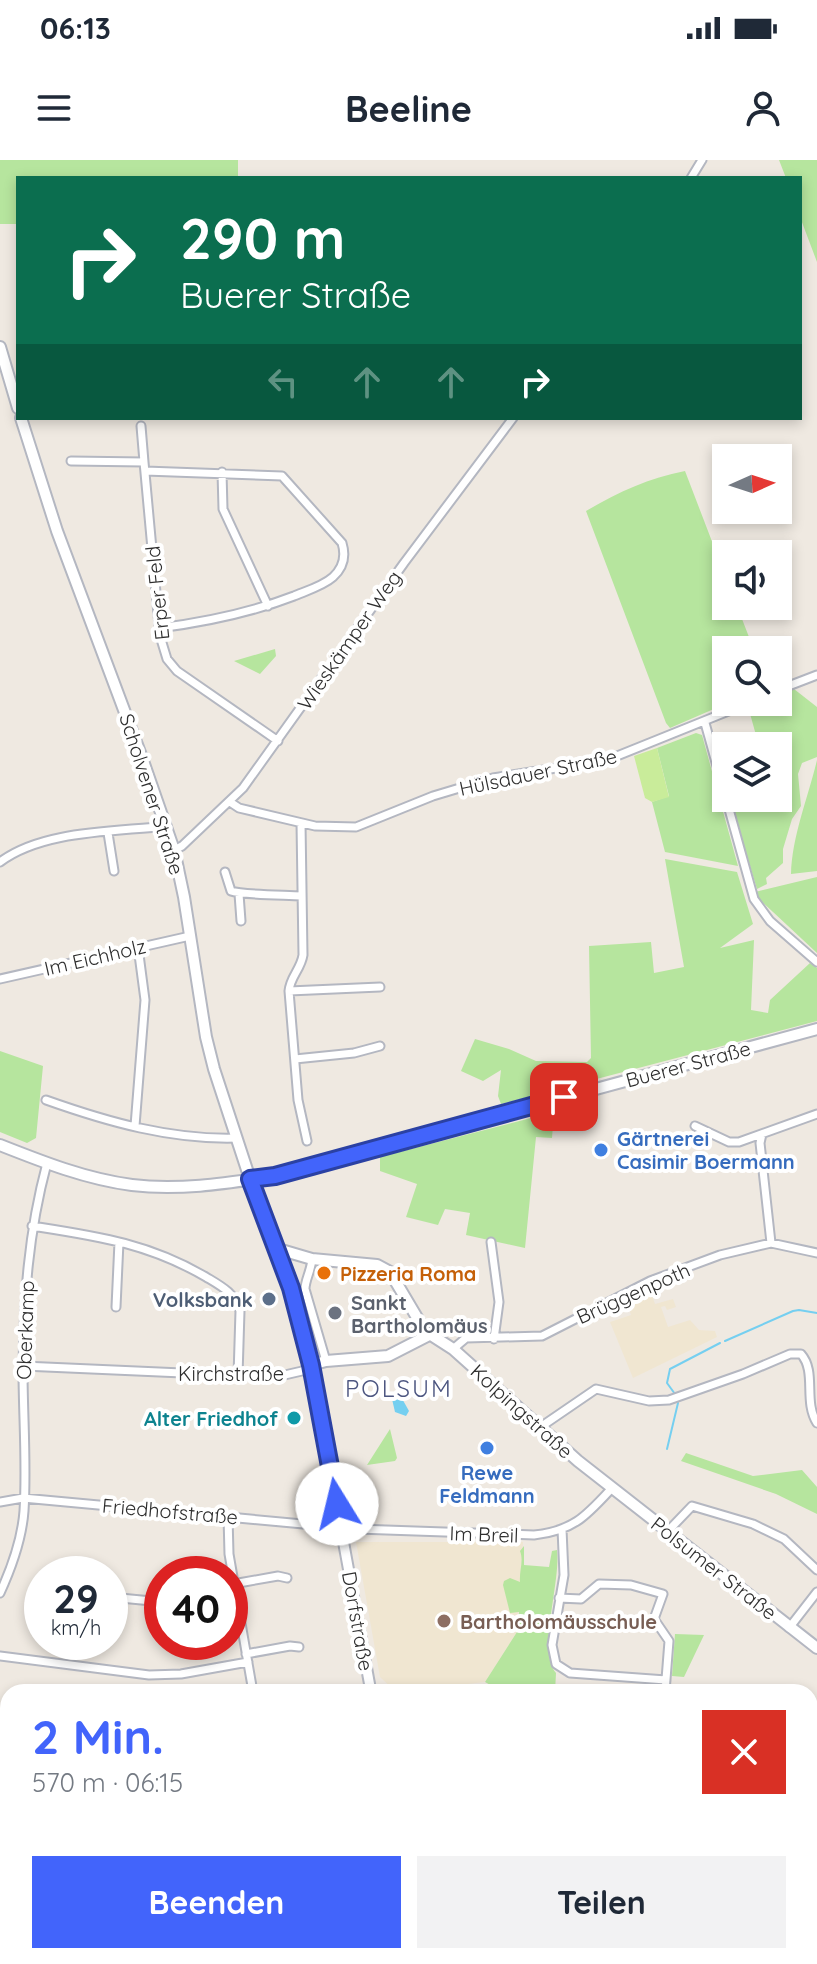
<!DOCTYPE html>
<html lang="de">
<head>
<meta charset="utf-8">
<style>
  :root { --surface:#fff; --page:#f2f2f3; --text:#1f2937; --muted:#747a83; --accent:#4264fb }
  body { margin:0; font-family:Quicksand,sans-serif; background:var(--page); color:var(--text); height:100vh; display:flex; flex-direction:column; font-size:30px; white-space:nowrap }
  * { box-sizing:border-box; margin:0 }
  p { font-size:26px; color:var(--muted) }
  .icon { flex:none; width:44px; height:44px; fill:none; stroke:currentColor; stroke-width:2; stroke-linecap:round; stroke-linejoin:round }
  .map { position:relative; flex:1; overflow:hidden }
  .drawer { position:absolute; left:0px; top:1524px; width:818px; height:280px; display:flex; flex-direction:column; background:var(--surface); border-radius:24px 24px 0 0; box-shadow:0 4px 12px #0003 }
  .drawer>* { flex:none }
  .guide { position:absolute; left:16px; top:16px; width:786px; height:244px; border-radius:0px; box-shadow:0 4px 12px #0003; background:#0b6e4f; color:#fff; overflow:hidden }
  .needle { width:52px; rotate:87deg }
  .tools { position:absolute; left:712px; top:284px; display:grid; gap:16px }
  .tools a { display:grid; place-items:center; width:80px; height:80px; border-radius:0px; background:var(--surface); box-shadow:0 4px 12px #0003; font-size:40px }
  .speed { position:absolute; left:24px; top:1396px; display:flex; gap:16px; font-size:40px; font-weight:700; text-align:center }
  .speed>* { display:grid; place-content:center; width:104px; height:104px; border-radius:50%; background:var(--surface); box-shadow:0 4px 12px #0003; line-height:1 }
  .speed small { font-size:20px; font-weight:400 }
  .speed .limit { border:12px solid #d22; background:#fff; color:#111 }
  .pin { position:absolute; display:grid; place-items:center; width:68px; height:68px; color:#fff; margin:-34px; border-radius:16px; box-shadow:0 4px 12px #0006 }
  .me { position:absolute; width:88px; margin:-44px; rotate:351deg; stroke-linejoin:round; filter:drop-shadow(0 0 6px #0008) }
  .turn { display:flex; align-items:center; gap:28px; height:168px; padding:0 32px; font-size:36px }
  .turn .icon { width:104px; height:104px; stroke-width:2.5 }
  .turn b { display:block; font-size:56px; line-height:68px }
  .lanes { display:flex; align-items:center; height:76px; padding:0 32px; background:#0003; justify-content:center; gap:40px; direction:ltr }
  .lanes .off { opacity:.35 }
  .round { display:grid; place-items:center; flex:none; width:84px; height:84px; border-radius:0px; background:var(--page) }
  .overview { display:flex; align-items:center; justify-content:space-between; height:136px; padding:0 32px }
  h1 { font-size:48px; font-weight:800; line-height:60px; color:var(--accent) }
  .cta { display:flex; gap:16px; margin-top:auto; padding:16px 32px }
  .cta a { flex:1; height:92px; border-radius:0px; background:var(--accent); color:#fff; font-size:32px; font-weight:800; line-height:92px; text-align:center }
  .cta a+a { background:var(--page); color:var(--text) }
  .status { display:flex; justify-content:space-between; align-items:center; height:56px; padding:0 40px; background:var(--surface); direction:ltr }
  .status svg { height:22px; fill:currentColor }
  header { display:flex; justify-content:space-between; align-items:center; height:104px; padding:0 32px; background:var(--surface); font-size:36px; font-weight:800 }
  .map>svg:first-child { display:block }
  .education { fill:#f0e6d1 }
  .green { fill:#b6e59e }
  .pitch { fill:#c9ec9a }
  .water { fill:#75cff0 }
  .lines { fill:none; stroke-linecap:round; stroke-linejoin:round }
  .stream { stroke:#75cff0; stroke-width:2 }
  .minor-casing { stroke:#b4b7c1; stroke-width:11 }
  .tertiary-casing { stroke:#b4b7c1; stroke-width:13 }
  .secondary-casing { stroke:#b4b7c1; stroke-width:14 }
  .minor { stroke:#fff; stroke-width:7 }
  .tertiary { stroke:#fff; stroke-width:9 }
  .secondary { stroke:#fff; stroke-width:10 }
  .route-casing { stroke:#2b41a3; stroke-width:20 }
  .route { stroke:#4264fb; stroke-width:14 }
  .shop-dot { fill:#3f7fe0; stroke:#fff; stroke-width:3 }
  .food-dot { fill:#e8710a; stroke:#fff; stroke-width:3 }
  .service-dot { fill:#5c6f8a; stroke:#fff; stroke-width:3 }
  .worship-dot { fill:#6b7280; stroke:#fff; stroke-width:3 }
  .culture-dot { fill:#0f9aa8; stroke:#fff; stroke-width:3 }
  .education-dot { fill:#8d6e63; stroke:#fff; stroke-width:3 }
  .labels { text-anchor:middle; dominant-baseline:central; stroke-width:8; stroke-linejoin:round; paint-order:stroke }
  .street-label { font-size:20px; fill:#2e2e2e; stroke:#fff }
  .shop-label { font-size:20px; font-weight:bold; fill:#366cbe; stroke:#fff; text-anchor:start }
  .food-label { font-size:20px; font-weight:bold; fill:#c56008; stroke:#fff; text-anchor:start }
  .service-label { font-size:20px; font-weight:bold; fill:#4e5e75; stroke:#fff; text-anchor:end }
  .worship-label { font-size:20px; font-weight:bold; fill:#5b616d; stroke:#fff; text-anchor:start }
  .culture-label { font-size:20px; font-weight:bold; fill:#0d838f; stroke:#fff; text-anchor:end }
  .education-label { font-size:20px; font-weight:bold; fill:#785e54; stroke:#fff; text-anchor:start }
  .quarter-label { font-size:24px; letter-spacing:2px; fill:#4d5680; stroke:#fff }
</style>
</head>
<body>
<div class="status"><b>06:13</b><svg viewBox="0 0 49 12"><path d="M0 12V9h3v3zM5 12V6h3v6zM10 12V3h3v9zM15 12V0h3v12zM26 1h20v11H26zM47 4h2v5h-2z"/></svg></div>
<header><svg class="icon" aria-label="menu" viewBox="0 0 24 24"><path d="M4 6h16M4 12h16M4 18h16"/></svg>Beeline<svg class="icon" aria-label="person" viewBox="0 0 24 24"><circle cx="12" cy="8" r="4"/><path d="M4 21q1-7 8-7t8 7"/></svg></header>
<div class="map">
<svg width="817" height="1804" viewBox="0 0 817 1804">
  <rect width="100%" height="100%" fill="#efe9e1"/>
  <path class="education" d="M649 1127 655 1144 673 1139 676 1147 667 1150 665 1146 661 1147 668 1167 690 1160 699 1170 715 1171 717 1177 633 1218 610 1162 631 1155 626 1139Z
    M356 1382H523L517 1472 485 1522 396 1532 380 1517Z"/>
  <path class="green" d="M0 0H238V18H18V64H0Z
    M779 0H817V102L800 57V18H786Z
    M685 311 726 418V446H737L754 490H726V542H730L670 568 666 563 586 351C619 332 648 318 685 311Z
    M275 489 276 496 260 514 234 501Z
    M794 529 817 547V597L802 603 798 614 801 646 792 659 783 689V703L766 718 767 724 757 729 731 643 764 644V638H778V586H759L749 550 767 542H778V537Z
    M696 573 702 575 738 706 665 692 652 642 669 636 657 588Z
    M817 600V711L791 714C792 676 808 638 817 600Z
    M665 699 737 712 753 764 720 788 754 780 751 850 768 853 770 840 810 803 817 808V861L501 944 498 936 501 910 483 921 461 911 475 879 509 889 536 901 587 902 591 898 589 786 651 782 654 813 684 807Z
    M817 717V793L760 740 755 732Z
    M0 891 43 906 36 978 27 983 0 972Z
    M554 952 552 978 536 977 525 1088 466 1075 470 1053 445 1049 438 1065 406 1057 417 1024 380 1011V997Z
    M390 1269 397 1298 395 1301 367 1305Z
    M686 1293 753 1316 802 1310 817 1327V1354L776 1334 681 1301Z
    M524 1386V1405L549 1407 552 1391 557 1390C561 1422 537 1492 556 1513L555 1532H503L485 1522 517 1472 519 1452 510 1453 503 1425 504 1421 510 1418 520 1422C519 1411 524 1401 520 1391Z
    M675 1474 704 1475 684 1517 672 1516Z
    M428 1796H491L485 1804H429Z"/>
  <path class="pitch" d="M657 588 669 637 652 642 645 638 634 596Z"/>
  <path class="water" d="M394 1235H400L409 1251 406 1256 395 1252 392 1239Z"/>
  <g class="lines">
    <path class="stream" d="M725 1181 793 1151 799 1150 817 1153
      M675 1234 667 1223 670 1209 720 1183
      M667 1289 678 1243"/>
    <defs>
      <path id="minor" d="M691 18 702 0
        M141 266 144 302
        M71 301 144 302 160 476 167 499 177 511 278 581
        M145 311 282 316 342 383C346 396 344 407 333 417 323 426 306 431 294 436 250 453 206 462 159 468
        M222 312 223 349 268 446
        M778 530 817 515
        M705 563 754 739 770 761 817 802
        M230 642 239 648 315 666 356 667 433 636 493 618 607 600 751 542
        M301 663 303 795C301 809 290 817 289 831L298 940 307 981
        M108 673 114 711
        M174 690 182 686 243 628 404 403 513 258
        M0 702C43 670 114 672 166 666
        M225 712 231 731C242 735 285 735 301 736
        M239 734 241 761
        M0 819 190 776
        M289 831 380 827
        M295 899 354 893 380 886
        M46 940C108 962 171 980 237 978
        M135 966 145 840 138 787
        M695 966 729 982H739L817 954
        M762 974 760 983 771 1083
        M32 1066C96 1076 148 1083 206 1117 221 1126 235 1133 240 1151L238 1216
        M491 1082 499 1142 494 1179
        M312 1099C311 1111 305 1120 305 1129L326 1201
        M116 1147 119 1082
        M453 1189 466 1178 542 1176 650 1121 720 1095 771 1083 817 1093
        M23 1206 276 1217 302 1211 311 1205
        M539 1268 596 1229 649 1241 669 1240 743 1214 790 1194H801C817 1212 803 1241 817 1263
        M0 1342 23 1338 357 1369 534 1375C574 1371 587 1355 612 1328
        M228 1356 229 1394 253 1532
        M562 1369 564 1415 552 1485 556 1504 570 1513 666 1520
        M668 1371 692 1346 753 1364 784 1379 817 1410
        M233 1424 278 1416 287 1418
        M0 1433C11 1409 22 1378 24 1351 27 1304 23 1256 23 1210 24 1137 28 1074 47 1003
        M110 1437 162 1442
        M559 1438 581 1439 599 1424 631 1425 663 1434 654 1459 669 1481 665 1532
        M789 1468 817 1432
        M246 1494 290 1486 299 1487
        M0 1496 149 1515 181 1514 248 1502
        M810 1600H817
        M810 1672 817 1668"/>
      <path id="tertiary" d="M311 1205 371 1532
        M419 1796 420 1804"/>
      <path id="secondary" d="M0 187 18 248
        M21 258 57 371 142 598 174 690 184 737 206 877 214 909 250 1019 285 1108 311 1205 326 1201 388 1196 431 1174
        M0 985C43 1002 86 1019 132 1025 179 1031 228 1023 275 1016L817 869
        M278 1089 312 1099 377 1105 390 1112 425 1171 453 1189 578 1301 817 1488"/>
    </defs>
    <use href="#minor" class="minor-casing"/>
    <use href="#tertiary" class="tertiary-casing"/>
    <use href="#secondary" class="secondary-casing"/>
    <use href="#minor" class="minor"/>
    <use href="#tertiary" class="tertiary"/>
    <use href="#secondary" class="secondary"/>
  </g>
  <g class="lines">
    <defs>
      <path id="route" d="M337 1344 311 1205 291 1128 250 1019 275 1016 564 937"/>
    </defs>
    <use href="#route" class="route-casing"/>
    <use href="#route" class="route"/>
  </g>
  <g class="shop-dot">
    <circle cx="601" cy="990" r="8"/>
    <circle cx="487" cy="1288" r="8"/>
  </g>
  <circle class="food-dot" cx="324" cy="1113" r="8"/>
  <circle class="service-dot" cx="269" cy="1139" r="8"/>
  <circle class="worship-dot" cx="335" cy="1153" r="8"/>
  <circle class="culture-dot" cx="294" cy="1258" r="8"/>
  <circle class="education-dot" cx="444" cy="1461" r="8"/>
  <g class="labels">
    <g class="street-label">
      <text transform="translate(157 433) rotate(-96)">Erper Feld</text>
      <text transform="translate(349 480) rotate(-55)">Wieskämper Weg</text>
      <text transform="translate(538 612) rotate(-12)">Hülsdauer Straße</text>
      <text transform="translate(152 634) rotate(72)">Scholvener Straße</text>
      <text transform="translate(95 797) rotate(-13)">Im Eichholz</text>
      <text transform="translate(688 904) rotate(-15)">Buerer Straße</text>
      <text transform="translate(633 1133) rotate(-24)">Brüggenpoth</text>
      <text transform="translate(25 1170) rotate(-88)">Oberkamp</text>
      <text x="231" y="1213">Kirchstraße</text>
      <text transform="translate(522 1251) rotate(42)">Kolpingstraße</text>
      <text transform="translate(170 1351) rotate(5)">Friedhofstraße</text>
      <text transform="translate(484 1374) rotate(2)">Im Breil</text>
      <text transform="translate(714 1408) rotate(38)">Polsumer Straße</text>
      <text transform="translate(358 1461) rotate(80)">Dorfstraße</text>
    </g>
    <g class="shop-label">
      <text x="617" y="978">Gärtnerei<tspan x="617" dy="23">Casimir Boermann</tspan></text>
      <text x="487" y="1312" text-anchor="middle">Rewe<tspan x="487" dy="23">Feldmann</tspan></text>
    </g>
    <g class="food-label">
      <text x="340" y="1113">Pizzeria Roma</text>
    </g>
    <g class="service-label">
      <text x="253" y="1139">Volksbank</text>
    </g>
    <g class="worship-label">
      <text x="351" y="1142">Sankt<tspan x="351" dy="23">Bartholomäus</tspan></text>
    </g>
    <g class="culture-label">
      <text x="278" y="1258">Alter Friedhof</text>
    </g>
    <g class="education-label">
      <text x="460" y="1461">Bartholomäusschule</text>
    </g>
    <g class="quarter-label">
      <text x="399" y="1228">POLSUM</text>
    </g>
  </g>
</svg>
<div class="tools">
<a><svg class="needle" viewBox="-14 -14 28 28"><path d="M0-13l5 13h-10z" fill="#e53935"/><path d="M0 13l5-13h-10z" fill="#747a83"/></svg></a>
<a><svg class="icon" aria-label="sound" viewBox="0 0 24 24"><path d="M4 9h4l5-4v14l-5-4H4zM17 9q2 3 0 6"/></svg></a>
<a><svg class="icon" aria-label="search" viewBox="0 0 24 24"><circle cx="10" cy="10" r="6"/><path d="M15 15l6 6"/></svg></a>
<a><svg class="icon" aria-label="layers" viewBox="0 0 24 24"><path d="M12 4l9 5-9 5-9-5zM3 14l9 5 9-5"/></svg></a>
</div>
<div class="speed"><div>29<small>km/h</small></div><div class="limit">40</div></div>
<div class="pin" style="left:564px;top:937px;background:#d93025"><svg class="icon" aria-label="arrive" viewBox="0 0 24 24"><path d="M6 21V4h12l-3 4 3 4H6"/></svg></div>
<svg class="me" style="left:337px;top:1344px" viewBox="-20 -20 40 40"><circle r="19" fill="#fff"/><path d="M0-13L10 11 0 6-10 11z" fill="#4264fb"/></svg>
<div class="guide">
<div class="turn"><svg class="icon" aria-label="right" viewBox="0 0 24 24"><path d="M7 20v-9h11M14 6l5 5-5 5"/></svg><div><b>290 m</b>Buerer Straße</div></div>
<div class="lanes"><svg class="icon off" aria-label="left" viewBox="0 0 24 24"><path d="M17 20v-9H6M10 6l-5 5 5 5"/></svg><svg class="icon off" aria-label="ahead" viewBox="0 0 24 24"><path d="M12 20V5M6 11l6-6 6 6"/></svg><svg class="icon off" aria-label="ahead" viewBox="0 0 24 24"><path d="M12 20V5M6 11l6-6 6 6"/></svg><svg class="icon" aria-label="right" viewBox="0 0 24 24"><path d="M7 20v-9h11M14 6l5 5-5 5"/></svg></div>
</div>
<section class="drawer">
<div class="overview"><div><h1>2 Min.</h1><p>570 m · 06:15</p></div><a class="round" style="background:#d93025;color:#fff"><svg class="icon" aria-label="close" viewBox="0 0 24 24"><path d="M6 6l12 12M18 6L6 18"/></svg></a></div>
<div class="cta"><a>Beenden</a><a>Teilen</a></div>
</section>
</div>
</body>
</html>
